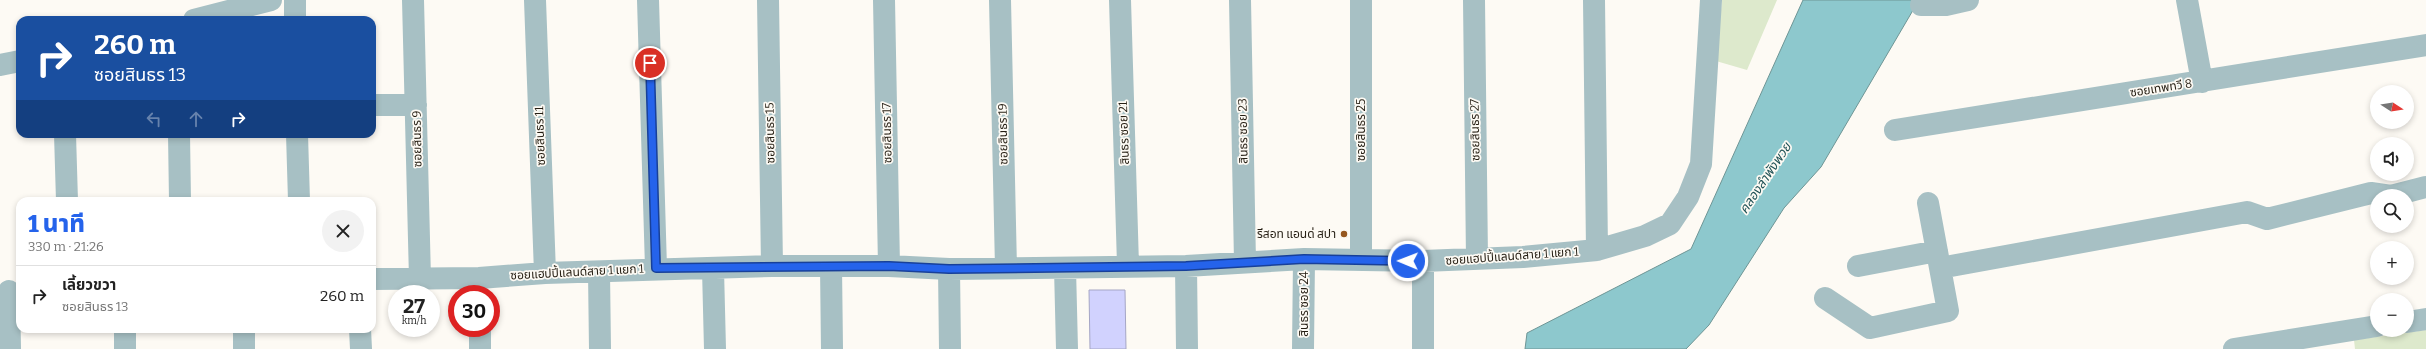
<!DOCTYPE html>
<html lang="th">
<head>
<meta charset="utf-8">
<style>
  :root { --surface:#fff; --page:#f2f2f2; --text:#222; --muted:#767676; --line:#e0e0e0; --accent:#2563eb }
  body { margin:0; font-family:Bitter,"Noto Sans Thai",serif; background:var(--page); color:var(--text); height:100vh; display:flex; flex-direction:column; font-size:15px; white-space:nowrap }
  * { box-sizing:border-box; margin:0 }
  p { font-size:13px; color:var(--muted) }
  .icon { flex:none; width:22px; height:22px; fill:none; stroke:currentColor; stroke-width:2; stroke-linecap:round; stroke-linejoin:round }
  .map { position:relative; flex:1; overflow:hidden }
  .panel { position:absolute; left:16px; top:197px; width:360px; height:136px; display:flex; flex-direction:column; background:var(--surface); border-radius:12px; box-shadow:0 2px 6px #0003 }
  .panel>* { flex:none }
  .banner { position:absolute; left:16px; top:16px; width:360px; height:122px; border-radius:12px; box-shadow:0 2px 6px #0003; background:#1a4fa0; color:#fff; overflow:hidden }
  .needle { width:26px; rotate:102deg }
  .fabs { position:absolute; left:2370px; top:85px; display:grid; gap:8px }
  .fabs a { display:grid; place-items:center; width:44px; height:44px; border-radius:50%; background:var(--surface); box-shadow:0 2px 6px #0003; font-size:20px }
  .speed { position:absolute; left:388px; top:285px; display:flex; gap:8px; font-size:20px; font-weight:700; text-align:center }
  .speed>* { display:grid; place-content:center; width:52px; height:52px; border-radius:50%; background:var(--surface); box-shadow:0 2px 6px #0003; line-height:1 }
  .speed small { font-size:10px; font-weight:400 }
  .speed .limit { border:6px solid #d22; background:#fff; color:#111 }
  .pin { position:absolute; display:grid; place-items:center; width:34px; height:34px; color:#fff; margin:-17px; border:2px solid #fff; border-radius:50%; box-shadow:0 1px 4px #0007 }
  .me { position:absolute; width:44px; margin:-22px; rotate:271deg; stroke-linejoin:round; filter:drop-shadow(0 0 3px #0008) }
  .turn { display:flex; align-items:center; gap:14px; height:84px; padding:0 12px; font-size:18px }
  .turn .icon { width:52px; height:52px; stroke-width:2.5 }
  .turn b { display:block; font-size:28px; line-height:34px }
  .lanes { display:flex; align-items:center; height:38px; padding:0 12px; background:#0003; justify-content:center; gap:20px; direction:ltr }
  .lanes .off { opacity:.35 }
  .round { display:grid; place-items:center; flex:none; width:42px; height:42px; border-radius:21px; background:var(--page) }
  .summary { display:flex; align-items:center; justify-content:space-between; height:68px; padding:0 12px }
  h1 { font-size:24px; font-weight:800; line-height:30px; color:var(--accent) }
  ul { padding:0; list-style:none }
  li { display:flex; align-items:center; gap:12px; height:60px; padding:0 12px; border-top:1px solid var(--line) }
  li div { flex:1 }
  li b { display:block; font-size:15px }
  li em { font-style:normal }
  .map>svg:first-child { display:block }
  .green { fill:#dde9cc }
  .water { fill:#8dc8cd; stroke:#6e9595 }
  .building { fill:#d1d2fe; stroke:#a5a6c5 }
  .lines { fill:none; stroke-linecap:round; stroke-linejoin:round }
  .minor { stroke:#a7c0c4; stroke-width:22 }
  .route-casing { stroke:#184099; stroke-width:10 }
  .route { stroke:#2563eb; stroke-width:7 }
  .poi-dot { fill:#95561e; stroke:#fdfaf4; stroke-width:1.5 }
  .labels { text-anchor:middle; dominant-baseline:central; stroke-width:3.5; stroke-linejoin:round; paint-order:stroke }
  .street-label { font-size:12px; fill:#251e13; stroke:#fdfaf4 }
  .poi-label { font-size:12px; fill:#251e13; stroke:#fdfaf4; text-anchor:end }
  .water-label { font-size:13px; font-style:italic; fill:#1d5054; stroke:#fdfaf4 }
</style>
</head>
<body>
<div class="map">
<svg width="2426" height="349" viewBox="0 0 2426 349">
  <rect width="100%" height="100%" fill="#fdfaf4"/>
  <path class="green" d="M1722 0H1777L1747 70 1716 61Z
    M2426 330V349H2355L2354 340Z"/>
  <path class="water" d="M1803 0H1919L1821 167 1784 208 1709 325 1686 349H1525L1527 333 1691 249Z"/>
  <path class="building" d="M1089 290H1125L1126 349H1090Z"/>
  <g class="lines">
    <path class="minor" d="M295 0V20
      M413 0 420 279
      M535 0 545 273
      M648 0 656 268
      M768 0 772 266
      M884 0 889 266
      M1000 0 1006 268
      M1120 0 1128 265
      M1240 0 1245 262
      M1361 0V260
      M1474 0 1477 259
      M1594 0 1597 250
      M2187 0 2202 82
      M1921 5H1946L1968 0
      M194 20 271 0
      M0 65 20 61
      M372 105H416
      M1895 130 2426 45
      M65 134 67 201
      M179 134 180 201
      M297 134 299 201
      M831 266 832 349
      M1186 266 1187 349
      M1858 266 1937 251
      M1065 268 1067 349
      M1940 268 2247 212 2267 219 2371 193 2391 196 2426 187
      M713 269 715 349
      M949 269 950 349
      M599 272 600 349
      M372 279 479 278 545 273 772 266H889L949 269 1186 266 1304 259 1423 261 1523 257 1597 250 1645 236 1670 224 1688 197 1701 164 1711 0
      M9 291 10 349
      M1825 298 1870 328 1948 311 1928 203
      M2407 322 2426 319
      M480 328V349
      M125 329V349
      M244 329V349
      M360 329 361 349
      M1303 349 1304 259
      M1423 349V261
      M2234 349 2377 326"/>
  </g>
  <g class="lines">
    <defs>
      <path id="route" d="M650 63 656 268 889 266 949 269 1186 266 1304 259 1408 261"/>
    </defs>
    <use href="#route" class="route-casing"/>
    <use href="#route" class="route"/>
  </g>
  <circle class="poi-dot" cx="1344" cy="234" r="4"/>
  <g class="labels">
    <g class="street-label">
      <text transform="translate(2161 88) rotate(-9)">ซอยเทพทวี 8</text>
      <text transform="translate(1361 130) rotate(-90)">ซอยสินธร 25</text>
      <text transform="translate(1475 130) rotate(-91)">ซอยสินธร 27</text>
      <text transform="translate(1243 131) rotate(-91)">สินธร ซอย 23</text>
      <text transform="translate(770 133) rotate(-91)">ซอยสินธร 15</text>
      <text transform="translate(887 133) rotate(-91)">ซอยสินธร 17</text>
      <text transform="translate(1124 133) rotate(-92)">สินธร ซอย 21</text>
      <text transform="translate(1003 134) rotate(-91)">ซอยสินธร 19</text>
      <text transform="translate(540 136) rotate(-92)">ซอยสินธร 11</text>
      <text transform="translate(417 139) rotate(-91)">ซอยสินธร 9</text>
      <text transform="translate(1512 256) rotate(-4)">ซอยแฮปปี้แลนด์สาย 1 แยก 1</text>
      <text transform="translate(577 272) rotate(-3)">ซอยแฮปปี้แลนด์สาย 1 แยก 1</text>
      <text transform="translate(1304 304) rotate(-90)">สินธร ซอย 24</text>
    </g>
    <g class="poi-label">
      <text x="1336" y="234">รีสอท แอนด่ สปา</text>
    </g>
    <g class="water-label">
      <text transform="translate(1765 178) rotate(-56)">คลองลำพังพวย</text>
    </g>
  </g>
</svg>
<div class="fabs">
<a><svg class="needle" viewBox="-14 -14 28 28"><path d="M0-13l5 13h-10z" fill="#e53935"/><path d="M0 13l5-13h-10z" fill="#767676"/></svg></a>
<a><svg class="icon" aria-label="sound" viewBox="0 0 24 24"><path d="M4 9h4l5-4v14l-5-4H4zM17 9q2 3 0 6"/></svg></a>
<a><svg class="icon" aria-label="search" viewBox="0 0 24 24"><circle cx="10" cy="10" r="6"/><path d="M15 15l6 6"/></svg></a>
<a>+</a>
<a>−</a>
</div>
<div class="speed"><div>27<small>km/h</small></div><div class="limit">30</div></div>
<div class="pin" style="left:650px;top:63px;background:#d93025"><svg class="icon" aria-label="arrive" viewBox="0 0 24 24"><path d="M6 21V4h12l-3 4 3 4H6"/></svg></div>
<svg class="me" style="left:1408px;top:261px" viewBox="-20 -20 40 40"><circle r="17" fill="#2563eb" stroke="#fff" stroke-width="3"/><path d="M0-11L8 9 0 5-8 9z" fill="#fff"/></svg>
<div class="banner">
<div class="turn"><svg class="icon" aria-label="right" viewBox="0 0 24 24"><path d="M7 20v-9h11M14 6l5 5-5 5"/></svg><div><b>260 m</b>ซอยสินธร 13</div></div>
<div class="lanes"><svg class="icon off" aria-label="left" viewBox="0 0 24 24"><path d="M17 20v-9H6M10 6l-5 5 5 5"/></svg><svg class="icon off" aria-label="ahead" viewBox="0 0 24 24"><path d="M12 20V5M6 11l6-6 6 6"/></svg><svg class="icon" aria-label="right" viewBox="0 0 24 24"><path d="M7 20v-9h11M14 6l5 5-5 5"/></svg></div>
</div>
<section class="panel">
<div class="summary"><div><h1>1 นาที</h1><p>330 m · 21:26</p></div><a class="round"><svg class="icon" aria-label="close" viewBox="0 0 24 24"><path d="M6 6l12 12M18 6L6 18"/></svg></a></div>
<ul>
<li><svg class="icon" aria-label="right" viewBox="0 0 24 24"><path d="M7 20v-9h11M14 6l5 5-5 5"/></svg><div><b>เลี้ยวขวา</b><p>ซอยสินธร 13</p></div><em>260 m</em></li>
</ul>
</section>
</div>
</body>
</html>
